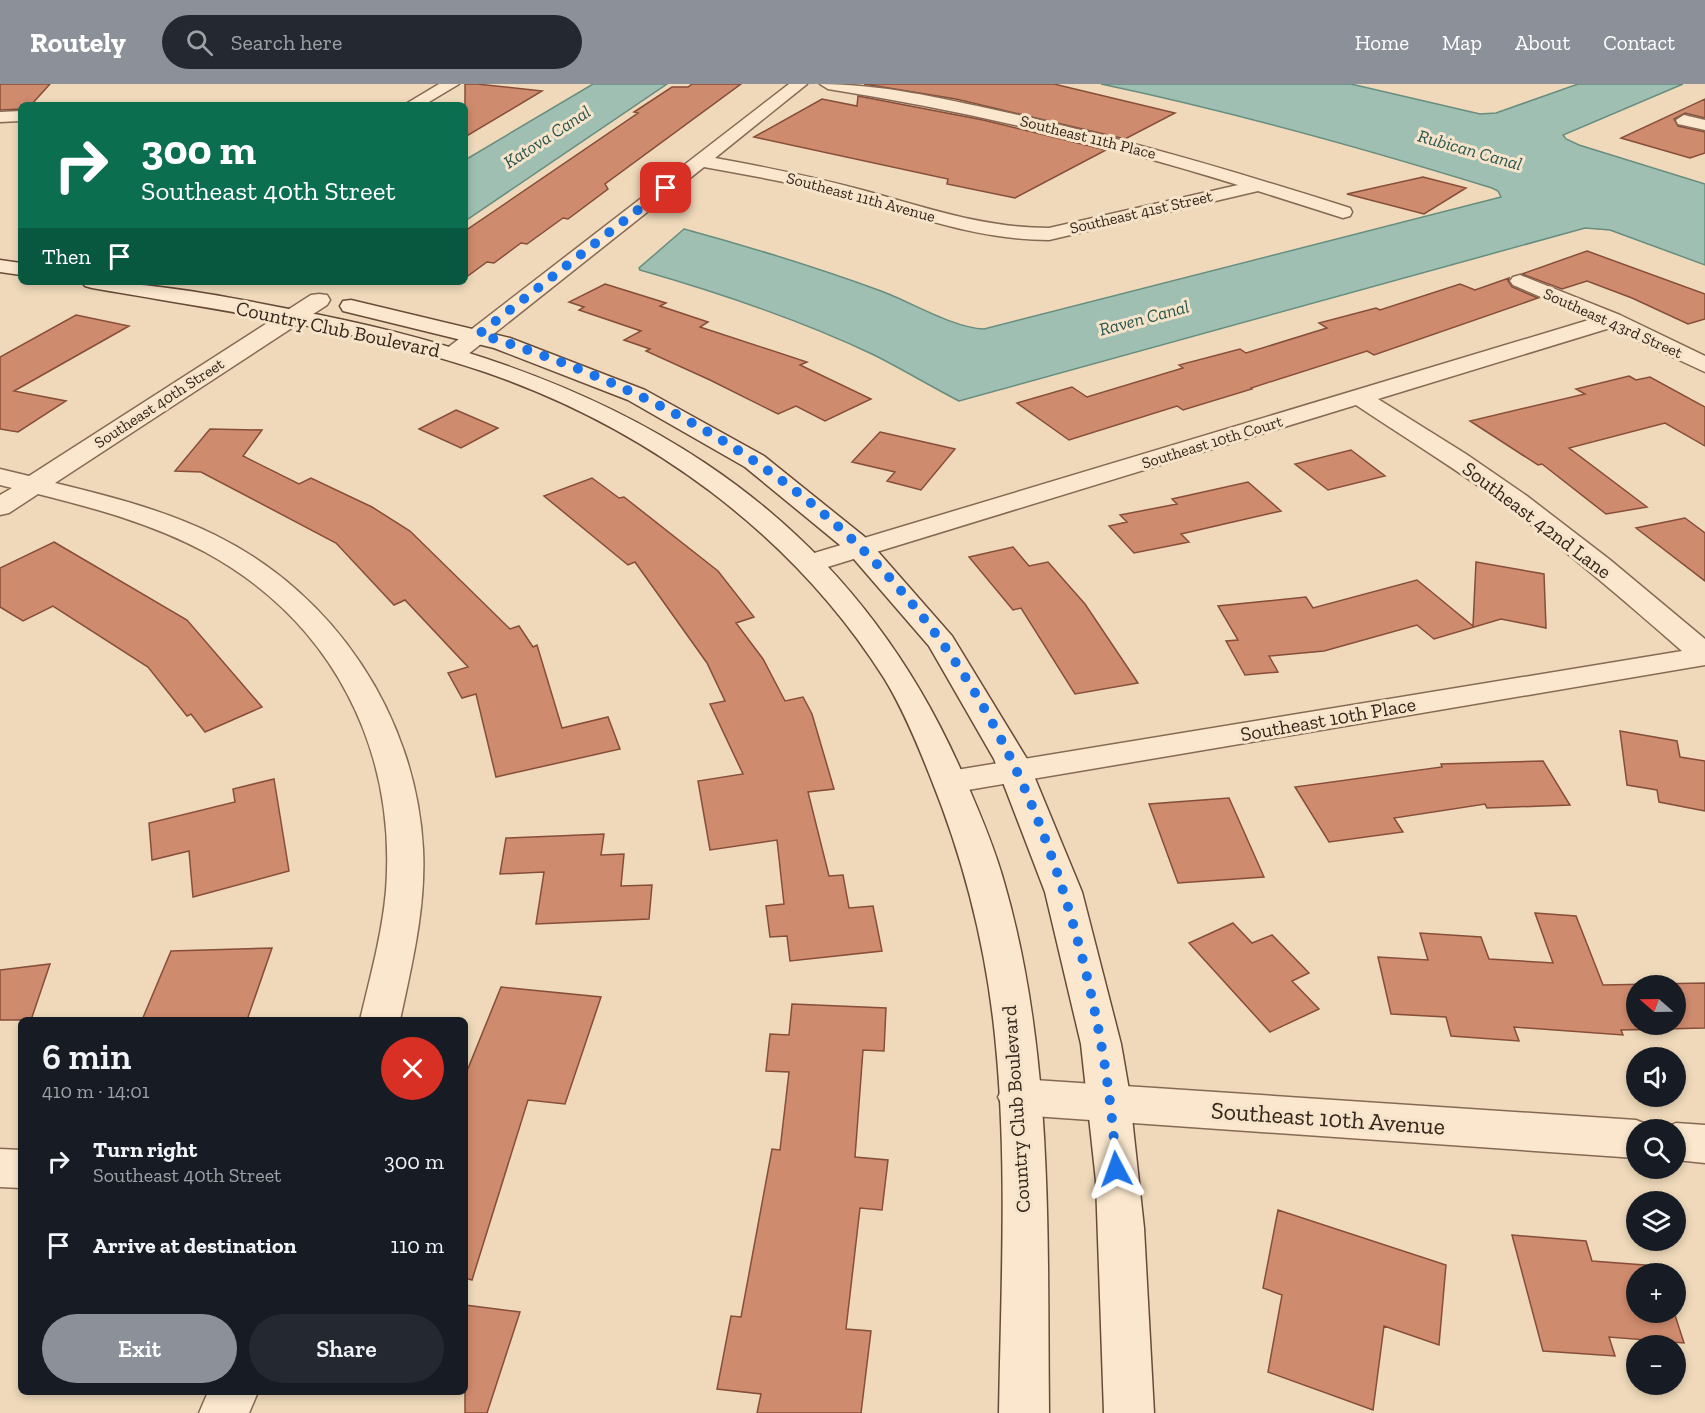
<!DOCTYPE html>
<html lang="en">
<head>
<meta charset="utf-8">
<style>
  :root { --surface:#171b24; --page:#242831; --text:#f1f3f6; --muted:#9ea1a6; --accent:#8c9099 }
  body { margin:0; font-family:"Zilla Slab",serif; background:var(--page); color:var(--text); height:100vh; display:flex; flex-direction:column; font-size:22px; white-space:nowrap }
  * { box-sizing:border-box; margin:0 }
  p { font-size:20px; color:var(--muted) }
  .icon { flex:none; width:33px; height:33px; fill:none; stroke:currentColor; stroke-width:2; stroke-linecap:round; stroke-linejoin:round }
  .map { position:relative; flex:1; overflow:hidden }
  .side { position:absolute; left:18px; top:933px; width:450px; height:378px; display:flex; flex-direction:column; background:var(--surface); border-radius:9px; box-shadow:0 3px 9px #0003 }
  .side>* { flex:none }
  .top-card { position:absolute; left:18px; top:18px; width:450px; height:183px; border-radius:9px; box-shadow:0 3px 9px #0003; background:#0b6e4f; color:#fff; overflow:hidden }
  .needle { width:39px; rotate:290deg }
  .buttons { position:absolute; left:1626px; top:891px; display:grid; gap:12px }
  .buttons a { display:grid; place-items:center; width:60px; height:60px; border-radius:50%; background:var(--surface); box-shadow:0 3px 9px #0003; font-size:30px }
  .pin { position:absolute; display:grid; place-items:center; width:51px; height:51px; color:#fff; margin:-26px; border-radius:12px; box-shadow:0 3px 9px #0006 }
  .me { position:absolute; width:66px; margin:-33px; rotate:356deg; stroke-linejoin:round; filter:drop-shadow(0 0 4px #0008) }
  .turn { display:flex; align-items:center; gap:21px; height:126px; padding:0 24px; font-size:27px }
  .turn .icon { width:78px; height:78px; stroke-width:2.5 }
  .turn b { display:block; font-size:42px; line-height:51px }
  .then { display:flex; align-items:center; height:57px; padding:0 24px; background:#0003; gap:12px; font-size:22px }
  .round { display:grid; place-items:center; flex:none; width:63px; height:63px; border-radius:32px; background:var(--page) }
  .summary { display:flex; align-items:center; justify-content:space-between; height:102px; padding:0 24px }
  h1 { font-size:36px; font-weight:600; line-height:45px }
  .button { display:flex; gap:12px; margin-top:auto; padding:12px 24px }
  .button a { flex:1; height:69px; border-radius:36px; background:var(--accent); color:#fff; font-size:24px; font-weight:600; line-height:69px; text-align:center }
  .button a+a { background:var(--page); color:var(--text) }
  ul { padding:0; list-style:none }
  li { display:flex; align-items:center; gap:18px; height:84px; padding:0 24px }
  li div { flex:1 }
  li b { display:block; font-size:22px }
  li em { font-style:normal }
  header { display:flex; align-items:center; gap:36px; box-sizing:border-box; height:84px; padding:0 30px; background:var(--accent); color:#fff }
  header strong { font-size:28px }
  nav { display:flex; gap:33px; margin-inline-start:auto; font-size:21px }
  .search { width:420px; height:54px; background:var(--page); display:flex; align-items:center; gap:15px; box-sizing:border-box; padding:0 21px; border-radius:33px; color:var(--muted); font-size:22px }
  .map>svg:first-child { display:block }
  .water { fill:#9fbfb2; stroke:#678d7f; stroke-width:1.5 }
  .building { fill:#cf8b6e; stroke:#864e39; stroke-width:1.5; fill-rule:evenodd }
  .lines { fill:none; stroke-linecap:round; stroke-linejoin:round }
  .street-casing { stroke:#866954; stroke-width:3 }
  .secondary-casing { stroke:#684a38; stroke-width:3 }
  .street { fill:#fae7cd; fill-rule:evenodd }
  .secondary { fill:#fae7cd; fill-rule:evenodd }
  .route { stroke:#1a73e8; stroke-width:10; stroke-dasharray:0 18 }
  .labels { text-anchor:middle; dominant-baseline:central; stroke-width:6; stroke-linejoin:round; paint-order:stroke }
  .far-street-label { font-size:16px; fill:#35241a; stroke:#f6e4ca }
  .far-water-label { font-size:18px; font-style:italic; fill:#28554d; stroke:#f6e4ca }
  .street-label { font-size:20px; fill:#35241a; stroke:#f6e4ca }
  .near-street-label { font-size:24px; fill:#35241a; stroke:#f6e4ca }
</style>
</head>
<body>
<header>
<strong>Routely</strong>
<div class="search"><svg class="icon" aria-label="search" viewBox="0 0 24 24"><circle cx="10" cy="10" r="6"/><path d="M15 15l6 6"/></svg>Search here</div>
<nav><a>Home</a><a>Map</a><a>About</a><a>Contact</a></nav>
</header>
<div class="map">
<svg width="1705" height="1329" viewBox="0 0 1705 1329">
  <rect width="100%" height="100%" fill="#efd9ba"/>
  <path class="water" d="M593 0H667L465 137V76Z
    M1101 0H1351L1480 30 1496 29 1578 0H1683L1563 51 1566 55 1579 61 1705 100V181L1610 146 1585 144 959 317C930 302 902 285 874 271 799 235 720 209 640 186L639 184 684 145C750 163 816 183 881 207 911 218 953 244 984 245L1501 113 1498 107 1492 104C1363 64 1234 28 1101 0Z"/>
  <path class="building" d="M0 0H50L31 21H21V25L0 26Z
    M465 0H477L542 7 465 53Z
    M692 0H741L605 100 608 105 568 135 563 134 527 160 521 159 494 179 487 178 465 194V147L638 29 634 28 672 3H688Z
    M864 0H1054L1175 29 1125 55 956 15Z
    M858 12 983 36 1106 66 1015 114 947 100 948 95 754 53 822 15 857 22Z
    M1705 15V34L1685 29 1674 35 1678 42 1705 48V69L1690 74 1621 54Z
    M1423 93 1466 104 1424 130 1347 110Z
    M1587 167 1705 210V235L1688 240 1632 214 1587 197 1562 205 1522 190Z
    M1509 194 1508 197 1512 203 1538 214 1374 271 1367 267 1251 304 1252 305 1183 326 1177 322 1069 356 1017 319 1072 303 1087 313 1183 284 1179 281 1240 265 1246 269 1327 244 1319 239 1376 224 1380 226 1460 200 1475 206Z
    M605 200 666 219 660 222 708 238 700 243 807 278 800 281 871 315 825 337 796 322 778 330 710 296 646 267 650 265 624 256 641 247 579 226 584 223 569 218Z
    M76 231 129 242 14 307 66 317 18 348 0 345V273Z
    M1629 292 1636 296 1650 293 1705 323V362L1665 339 1569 364 1647 423 1606 430 1542 380 1538 381 1470 337 1585 310 1576 305Z
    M456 326 498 344 461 364 419 345Z
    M210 345 262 346 243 372 299 400 311 394 372 423 410 447 510 545 519 542 533 563 537 561 562 644 608 633 620 665 496 693 476 610 462 614 448 589 468 583 405 516 394 521 336 459 201 388 175 387Z
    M880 348 955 365 921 406 887 397 895 388 852 378Z
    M1351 366 1385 392 1328 406 1295 380Z
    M592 394 619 414 624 413 718 487 754 533 736 539 763 575 785 617 803 613 812 630 834 705 808 708 829 792 843 791 849 824 873 822 882 867 790 877 787 852 770 853 766 822 784 820 777 756 710 766 698 697 743 690 710 620 725 617 707 579 635 478 628 481 544 412Z
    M1248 398 1281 427 1181 450 1189 458 1134 469 1109 442 1127 438 1120 431 1177 420 1172 415Z
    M1685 434 1705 449V497L1636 444Z
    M54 458 187 536 262 623 205 648 191 630 187 632 148 583 53 522 23 537 0 523V484Z
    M1013 463 1029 482 1048 478 1085 520 1138 599 1075 610 1021 524 1013 526 969 473Z
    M1476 478 1544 490 1546 544 1501 535 1434 555 1417 541 1324 567 1269 572 1278 588 1245 591 1226 557 1238 556 1218 522 1306 513 1313 524 1417 496 1473 542Z
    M1620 647 1677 657 1680 673 1705 677V727L1659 718 1657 706 1627 701Z
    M1543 677 1570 721 1487 724 1485 720 1394 734 1403 748 1329 758 1295 703 1442 683 1441 680Z
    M274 695 289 787 193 813 189 767 152 776 149 739 235 718 233 705Z
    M1229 714 1264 793 1178 799 1149 720Z
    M604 750 601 771 624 770 621 802 652 801 649 835 536 840 544 788 500 790 506 754Z
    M1535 829 1576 832 1603 901 1705 899V944L1621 946 1623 951 1514 943 1519 957 1451 952 1446 933 1391 930 1378 873 1428 876 1420 849 1481 853 1489 875 1553 879ZM1636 902H1676V940H1636Z
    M1233 839 1252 859 1272 851 1309 889 1292 897 1319 925 1270 948 1189 859Z
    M272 864 247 936H142L171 867Z
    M50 880 31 936H0V886Z
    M501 903 601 913 565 1020 528 1016 472 1196 465 1194V992Z
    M792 920 886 924 884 967 863 966 855 1073 888 1076 882 1126 860 1124 846 1245 871 1247 861 1329H757L761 1310 717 1305 731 1232 741 1233 772 1065 780 1066 789 988 766 987 770 950 789 951Z
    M1278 1126 1446 1181 1439 1261 1384 1242 1373 1326 1268 1288 1282 1211 1263 1204Z
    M1512 1151 1586 1157 1592 1177 1658 1182 1660 1190H1636V1228H1674L1684 1259 1609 1253 1615 1272 1543 1267Z
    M465 1221 520 1228 487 1329H465Z"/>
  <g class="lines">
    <defs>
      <path id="street" d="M439 0H459L424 21H404Z
        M789 0H807L715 74C765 83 814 93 862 106 925 123 983 144 1049 144L1238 101C1103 59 967 27 828 5L820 0C881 0 940 14 1000 27 1118 53 1234 87 1350 124L1352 128 1350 132 1343 134 1258 107 1049 156C980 156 918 133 852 114 804 101 754 92 704 83L462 275 454 277 446 275 443 270 446 265Z
        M21 27V37L0 38V28Z
        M1684 31 1705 36V46L1678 40 1676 36Z
        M1520 191 1620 231 1705 272V288L1610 244 1378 315 1466 370 1527 412 1609 475 1705 555V581L950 709 938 706 933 698 938 690 950 687 1682 567C1625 517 1568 468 1508 423 1459 387 1407 355 1356 321L821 485 811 487 801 485 797 479 801 473 1592 235 1513 201 1510 197 1513 193Z
        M319 210 327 211 330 216 327 221 55 399C109 412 164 426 215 451 335 510 416 632 423 765 426 823 412 880 400 936H360C370 894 382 851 386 807 397 664 332 537 205 468 153 440 94 424 38 410L9 429 0 431V411L12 404 0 401V385L29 392 311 211Z
        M1019 995 1636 1036 1651 1042 1653 1046H1636V1074L1019 1031 1004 1025 998 1013 1004 1001Z
        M1676 1039 1705 1041V1079L1676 1076V1046H1660Z
        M0 1065 21 1066V1104L0 1103Z
        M208 1308H258L249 1329H199Z"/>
      <path id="secondary" d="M0 176 21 179V191L0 188Z
        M82 198C162 198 242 216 320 231 608 289 843 413 964 693 979 727 994 762 1004 798 1054 970 1047 1152 1049 1329H999C1001 1204 1008 1076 995 952 986 862 964 776 930 692 917 659 903 625 884 594 792 449 647 344 485 288 358 245 224 227 92 204L85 202Z
        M351 216 510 254 645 306 764 372 866 454 952 552 1027 675 1082 808 1121 960 1129 1006 1144 1144 1154 1329H1104L1096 1097 1081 960 1045 808 994 675 929 562 846 466 745 383 628 316 494 264 343 227 340 222 343 217Z"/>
    </defs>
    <use href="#street" class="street-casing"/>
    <use href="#secondary" class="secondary-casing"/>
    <use href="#street" class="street"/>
    <use href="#secondary" class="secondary"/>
  </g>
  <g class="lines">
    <path class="route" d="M666 104 479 250C778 342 971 510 1065 813 1092 900 1111 993 1116 1085"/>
  </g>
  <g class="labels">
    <g class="far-street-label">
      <text transform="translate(1088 53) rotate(14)">Southeast 11th Place</text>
      <text transform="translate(861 113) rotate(15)">Southeast 11th Avenue</text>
      <text transform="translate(1141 128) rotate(-13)">Southeast 41st Street</text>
      <text transform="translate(1613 239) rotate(24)">Southeast 43rd Street</text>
      <text transform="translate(159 319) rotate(-33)">Southeast 40th Street</text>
      <text transform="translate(1212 358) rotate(-17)">Southeast 10th Court</text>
    </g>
    <g class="far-water-label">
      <text transform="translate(547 53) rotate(-33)">Katova Canal</text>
      <text transform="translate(1470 66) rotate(16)">Rubican Canal</text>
      <text transform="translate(1144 234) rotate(-15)">Raven Canal</text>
    </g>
    <g class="street-label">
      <text transform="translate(338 245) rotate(12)">Country Club Boulevard</text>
      <text transform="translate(1537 436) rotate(37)">Southeast 42nd Lane</text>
      <text transform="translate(1328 635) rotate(-10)">Southeast 10th Place</text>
      <text transform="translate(1016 1025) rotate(-94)">Country Club Boulevard</text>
    </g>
    <g class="near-street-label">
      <text transform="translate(1328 1034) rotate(4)">Southeast 10th Avenue</text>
    </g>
  </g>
</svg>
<div class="buttons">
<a><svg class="needle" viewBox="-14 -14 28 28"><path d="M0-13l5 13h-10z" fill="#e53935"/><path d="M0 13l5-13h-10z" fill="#9ea1a6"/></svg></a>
<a><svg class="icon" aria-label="sound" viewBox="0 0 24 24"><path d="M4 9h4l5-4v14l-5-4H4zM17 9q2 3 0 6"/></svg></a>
<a><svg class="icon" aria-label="search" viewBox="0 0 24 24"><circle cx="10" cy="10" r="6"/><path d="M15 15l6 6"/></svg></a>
<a><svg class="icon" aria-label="layers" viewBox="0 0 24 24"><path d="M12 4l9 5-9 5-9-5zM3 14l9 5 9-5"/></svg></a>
<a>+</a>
<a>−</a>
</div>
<div class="pin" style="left:666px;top:104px;background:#d93025"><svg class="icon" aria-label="arrive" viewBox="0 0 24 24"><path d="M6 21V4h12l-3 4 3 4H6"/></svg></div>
<svg class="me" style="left:1116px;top:1085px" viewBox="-20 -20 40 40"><path d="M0-17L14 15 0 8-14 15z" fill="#1a73e8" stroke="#fff" stroke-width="4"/></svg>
<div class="top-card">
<div class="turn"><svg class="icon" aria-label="right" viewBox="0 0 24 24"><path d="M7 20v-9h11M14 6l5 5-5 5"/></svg><div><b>300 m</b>Southeast 40th Street</div></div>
<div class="then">Then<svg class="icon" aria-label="arrive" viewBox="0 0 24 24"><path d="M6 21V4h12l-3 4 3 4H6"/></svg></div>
</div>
<section class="side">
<div class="summary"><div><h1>6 min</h1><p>410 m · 14:01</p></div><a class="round" style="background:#d93025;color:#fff"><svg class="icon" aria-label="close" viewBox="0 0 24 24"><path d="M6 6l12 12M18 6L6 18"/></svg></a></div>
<ul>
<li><svg class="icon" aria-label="right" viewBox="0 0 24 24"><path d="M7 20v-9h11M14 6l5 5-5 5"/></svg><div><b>Turn right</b><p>Southeast 40th Street</p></div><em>300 m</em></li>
<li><svg class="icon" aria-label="arrive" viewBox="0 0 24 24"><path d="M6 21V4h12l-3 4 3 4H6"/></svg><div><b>Arrive at destination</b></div><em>110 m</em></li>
</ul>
<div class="button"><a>Exit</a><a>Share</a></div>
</section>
</div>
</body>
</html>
